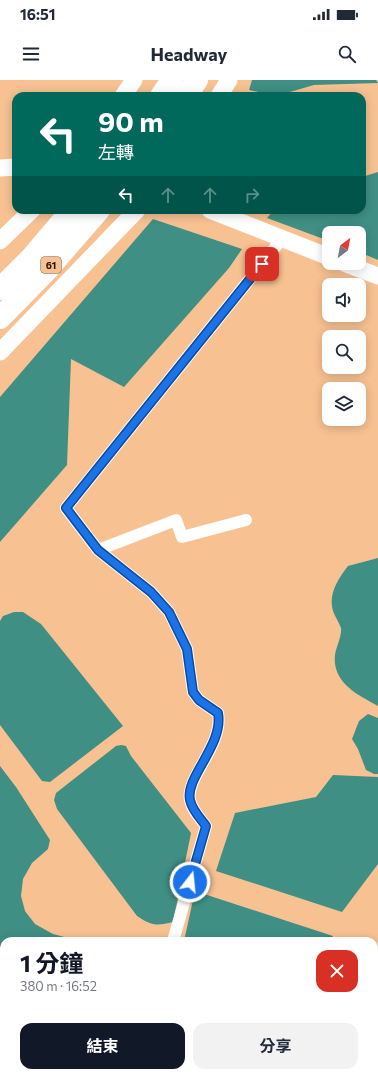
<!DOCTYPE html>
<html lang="zh-TW">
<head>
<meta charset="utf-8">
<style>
  :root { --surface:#fff; --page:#f2f2f3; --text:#1f2937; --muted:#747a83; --accent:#111827 }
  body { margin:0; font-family:Commissioner,"Noto Sans TC",sans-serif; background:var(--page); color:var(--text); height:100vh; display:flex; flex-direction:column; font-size:15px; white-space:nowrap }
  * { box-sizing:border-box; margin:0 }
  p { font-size:13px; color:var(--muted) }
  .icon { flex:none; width:22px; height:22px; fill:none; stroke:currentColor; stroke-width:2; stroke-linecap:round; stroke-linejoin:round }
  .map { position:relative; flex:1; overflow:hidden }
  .sheet { position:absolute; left:0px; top:857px; width:378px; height:140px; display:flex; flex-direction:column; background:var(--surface); border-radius:12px 12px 0 0; box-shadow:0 2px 10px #0003 }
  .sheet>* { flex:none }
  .guide { position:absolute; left:12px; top:12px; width:354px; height:122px; border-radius:12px; box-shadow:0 2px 10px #0003; background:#00695c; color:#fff; overflow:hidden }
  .needle { width:26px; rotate:32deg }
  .fabs { position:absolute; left:322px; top:146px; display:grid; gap:8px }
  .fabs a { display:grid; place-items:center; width:44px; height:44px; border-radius:8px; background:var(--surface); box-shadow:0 2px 10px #0003; font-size:20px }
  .pin { position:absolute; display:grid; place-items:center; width:34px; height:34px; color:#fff; margin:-17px; border-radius:8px; box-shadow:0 2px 6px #0006 }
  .me { position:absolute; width:44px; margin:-22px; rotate:16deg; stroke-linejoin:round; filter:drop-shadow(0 0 3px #0008) }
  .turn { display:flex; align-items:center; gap:14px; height:84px; padding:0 20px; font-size:18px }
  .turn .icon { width:52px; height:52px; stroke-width:2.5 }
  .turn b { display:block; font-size:28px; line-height:34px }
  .lanes { display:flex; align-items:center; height:38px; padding:0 20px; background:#0003; justify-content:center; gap:20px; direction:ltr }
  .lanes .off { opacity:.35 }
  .round { display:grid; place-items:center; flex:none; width:42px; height:42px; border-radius:12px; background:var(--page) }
  .head { display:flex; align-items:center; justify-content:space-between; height:68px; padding:0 20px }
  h1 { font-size:24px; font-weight:700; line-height:30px; color:var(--accent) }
  .cta { display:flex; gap:8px; margin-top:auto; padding:8px 20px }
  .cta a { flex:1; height:46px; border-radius:12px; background:var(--accent); color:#fff; font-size:16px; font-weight:700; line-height:46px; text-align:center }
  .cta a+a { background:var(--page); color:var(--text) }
  .status { display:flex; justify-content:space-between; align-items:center; height:28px; padding:0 20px; background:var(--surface); direction:ltr }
  .status svg { height:11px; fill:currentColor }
  header { display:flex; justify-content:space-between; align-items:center; height:52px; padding:0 20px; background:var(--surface); font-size:18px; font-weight:700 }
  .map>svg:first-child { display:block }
  .water { fill:#3f8f84 }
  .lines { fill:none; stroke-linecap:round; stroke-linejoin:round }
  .street { stroke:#fff; stroke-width:12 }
  .secondary { stroke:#fff; stroke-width:17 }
  .highway { stroke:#fff; stroke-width:22 }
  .route-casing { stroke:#114b97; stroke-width:10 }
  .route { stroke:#1a73e8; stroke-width:7 }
  .labels { text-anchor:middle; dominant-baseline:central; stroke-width:3; stroke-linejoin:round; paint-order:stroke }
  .shield { fill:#f7c191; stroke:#6a492c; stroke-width:1 }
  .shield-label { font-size:10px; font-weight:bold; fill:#2e1500 }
</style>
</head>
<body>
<div class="status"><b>16:51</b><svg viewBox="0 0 49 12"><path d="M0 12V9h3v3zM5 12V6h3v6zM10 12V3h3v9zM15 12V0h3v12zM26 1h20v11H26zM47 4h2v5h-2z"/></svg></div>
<header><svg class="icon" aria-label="menu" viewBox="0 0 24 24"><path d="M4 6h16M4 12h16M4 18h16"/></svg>Headway<svg class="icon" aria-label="search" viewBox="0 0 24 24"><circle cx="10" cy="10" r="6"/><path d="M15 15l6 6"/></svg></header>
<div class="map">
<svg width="378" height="997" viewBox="0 0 378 997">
  <rect width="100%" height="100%" fill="#f7c191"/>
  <path class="water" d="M252 0H376L378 3 314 5 276 16 249 10Z
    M378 92V180L359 172V153H329V161L267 138 274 130H362V97Z
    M153 139 242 169 229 188 124 307 71 279 67 385 0 462V317Z
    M378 478V626C358 615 332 603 335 575 336 567 342 556 341 548 339 542 335 537 333 531 328 514 338 499 348 486Z
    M14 532H23L41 544 123 646 50 702 42 701 0 645V541L3 536Z
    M368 634 378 638V694H374L366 690 358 669 352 659 359 641Z
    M121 665 126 666 131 676 191 753 173 842C157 846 152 846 137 836L57 729 54 720 56 713 116 666Z
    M0 686 16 707 50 760 48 769 32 783 23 799 21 816 25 831 35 844 53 854 76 860 101 859 105 861H4V993H87L90 997H0Z
    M333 695 378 697V784L342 832 216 791 235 733 316 717Z
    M195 811 333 856 332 861H184Z
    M378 883V997H373L374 993Z
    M131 993H219L218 997H129Z"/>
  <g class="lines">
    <path class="street" d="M98 470 176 440 182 457 246 440
      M173 861 206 746C200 738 192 730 190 720 185 698 224 665 218 633L199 620 193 612 187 569 169 532 151 512 98 470 66 428 282 159
      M116 997 118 993"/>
    <path class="secondary" d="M123 16 134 0
      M219 16 229 0
      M0 88 16 87
      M210 130 329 177
      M0 161 32 130
      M344 183 378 196
      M0 272 137 130"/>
    <path class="highway" d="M161 16 172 0
      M186 16 197 0
      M0 209 32 177 72 130
      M0 238 47 190 99 130"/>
  </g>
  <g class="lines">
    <defs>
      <path id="route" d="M190 802 206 746C200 738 192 730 190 720 185 697 224 665 218 633L199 620 193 612 187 569 169 532 151 512 98 470 66 428 262 184"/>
    </defs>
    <use href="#route" class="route-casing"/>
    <use href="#route" class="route"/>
  </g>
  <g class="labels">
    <rect class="shield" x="41" y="177" width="20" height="16" rx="3"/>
    <g class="shield-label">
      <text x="51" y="185">61</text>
    </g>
  </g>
</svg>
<div class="fabs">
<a><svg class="needle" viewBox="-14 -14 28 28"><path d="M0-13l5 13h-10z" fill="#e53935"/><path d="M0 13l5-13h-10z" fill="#747a83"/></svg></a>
<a><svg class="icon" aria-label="sound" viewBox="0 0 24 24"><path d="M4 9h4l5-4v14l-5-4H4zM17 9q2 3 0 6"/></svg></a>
<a><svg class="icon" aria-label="search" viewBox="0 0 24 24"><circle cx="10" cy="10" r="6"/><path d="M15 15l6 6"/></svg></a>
<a><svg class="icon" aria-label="layers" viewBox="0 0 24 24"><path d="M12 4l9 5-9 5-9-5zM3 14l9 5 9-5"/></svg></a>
</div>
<div class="pin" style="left:262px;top:184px;background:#d93025"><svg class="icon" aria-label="arrive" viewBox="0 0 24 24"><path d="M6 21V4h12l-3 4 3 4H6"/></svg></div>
<svg class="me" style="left:190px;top:802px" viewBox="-20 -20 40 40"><circle r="17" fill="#1a73e8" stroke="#fff" stroke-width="3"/><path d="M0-11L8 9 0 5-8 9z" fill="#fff"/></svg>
<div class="guide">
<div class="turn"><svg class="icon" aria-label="left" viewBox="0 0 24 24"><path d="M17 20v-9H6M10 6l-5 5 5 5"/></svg><div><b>90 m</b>左轉</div></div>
<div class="lanes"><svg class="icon" aria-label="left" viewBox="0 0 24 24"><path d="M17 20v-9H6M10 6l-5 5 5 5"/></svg><svg class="icon off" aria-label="ahead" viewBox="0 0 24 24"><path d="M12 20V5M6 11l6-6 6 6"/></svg><svg class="icon off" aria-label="ahead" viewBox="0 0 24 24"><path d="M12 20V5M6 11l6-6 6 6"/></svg><svg class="icon off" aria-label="right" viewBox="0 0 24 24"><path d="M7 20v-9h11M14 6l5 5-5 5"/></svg></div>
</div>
<section class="sheet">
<div class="head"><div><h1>1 分鐘</h1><p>380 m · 16:52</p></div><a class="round" style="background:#d93025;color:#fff"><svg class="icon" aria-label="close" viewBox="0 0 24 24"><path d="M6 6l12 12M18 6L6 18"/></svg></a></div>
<div class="cta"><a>結束</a><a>分享</a></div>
</section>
</div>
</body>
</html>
